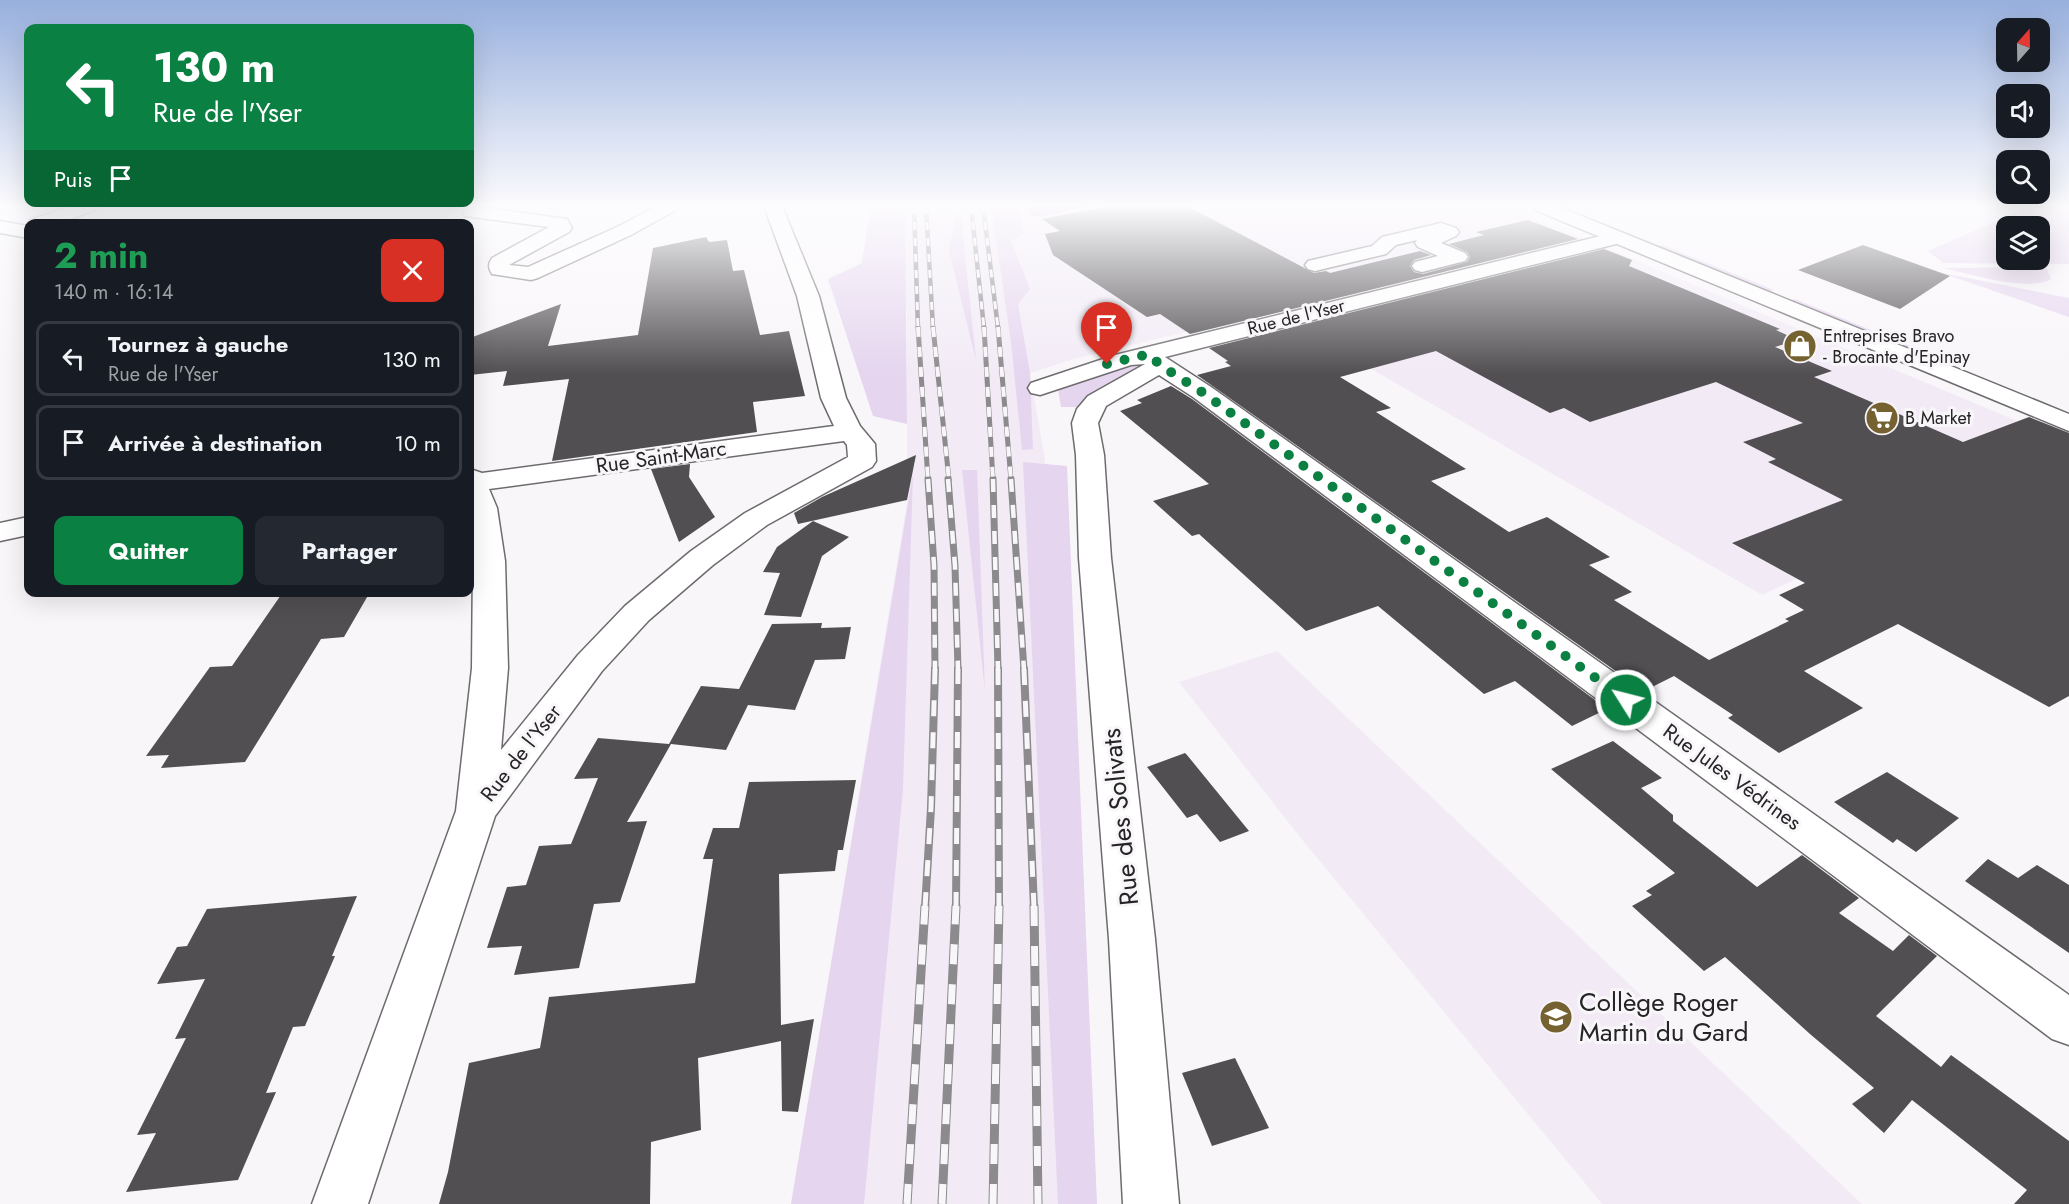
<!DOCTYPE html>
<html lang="fr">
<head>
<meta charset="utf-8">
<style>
  :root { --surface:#171b24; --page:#242831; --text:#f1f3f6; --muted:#9ea1a6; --line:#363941; --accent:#0b8043 }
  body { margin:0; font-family:Jost,sans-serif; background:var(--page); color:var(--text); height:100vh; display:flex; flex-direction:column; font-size:22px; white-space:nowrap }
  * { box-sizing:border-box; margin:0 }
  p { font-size:20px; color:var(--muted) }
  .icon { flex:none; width:33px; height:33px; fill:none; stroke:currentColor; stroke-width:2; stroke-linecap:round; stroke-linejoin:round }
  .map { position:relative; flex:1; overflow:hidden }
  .side { position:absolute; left:24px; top:219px; width:450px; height:378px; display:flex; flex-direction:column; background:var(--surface); border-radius:12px; box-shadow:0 6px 24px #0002 }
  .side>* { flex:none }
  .guide { position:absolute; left:24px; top:24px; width:450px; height:183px; border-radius:12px; box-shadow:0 6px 24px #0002; background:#0b8043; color:#fff; overflow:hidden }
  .needle { width:39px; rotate:20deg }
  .tools { position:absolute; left:1996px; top:18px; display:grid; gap:12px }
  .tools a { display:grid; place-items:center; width:54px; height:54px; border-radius:12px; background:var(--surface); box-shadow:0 6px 24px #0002; font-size:30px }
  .pin { position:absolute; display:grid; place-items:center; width:51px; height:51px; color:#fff; margin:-62px -26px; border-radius:50% 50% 50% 0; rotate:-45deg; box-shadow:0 0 6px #0007 }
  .pin .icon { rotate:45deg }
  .me { position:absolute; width:66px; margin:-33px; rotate:306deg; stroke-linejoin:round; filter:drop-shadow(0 0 4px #0008) }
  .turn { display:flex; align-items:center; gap:21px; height:126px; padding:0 30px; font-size:27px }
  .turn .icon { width:78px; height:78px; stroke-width:2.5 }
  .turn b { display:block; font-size:42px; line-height:51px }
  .then { display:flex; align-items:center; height:57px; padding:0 30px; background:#0003; gap:12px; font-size:22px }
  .round { display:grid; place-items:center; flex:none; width:63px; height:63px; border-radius:12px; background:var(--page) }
  .overview { display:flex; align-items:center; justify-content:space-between; height:102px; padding:0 30px }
  h1 { font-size:36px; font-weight:700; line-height:45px; color:#1e9e55 }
  .button { display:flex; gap:12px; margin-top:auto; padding:12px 30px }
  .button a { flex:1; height:69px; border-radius:12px; background:var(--accent); color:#fff; font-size:24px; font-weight:700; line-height:69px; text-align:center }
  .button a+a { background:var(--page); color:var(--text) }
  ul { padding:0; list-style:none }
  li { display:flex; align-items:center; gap:18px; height:75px; margin:0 12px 9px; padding:0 18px; border:3px solid var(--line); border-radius:12px }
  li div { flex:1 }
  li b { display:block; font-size:22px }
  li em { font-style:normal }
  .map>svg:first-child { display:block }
  .built { fill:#f2ebf6 }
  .green { fill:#e5d5ef; fill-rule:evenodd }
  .water { fill:#c1aad0 }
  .building { fill:#514f52; fill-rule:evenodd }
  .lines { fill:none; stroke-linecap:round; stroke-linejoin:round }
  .minor-casing { stroke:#6d6b6e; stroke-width:3 }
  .major-casing { stroke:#6d6b6e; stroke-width:3 }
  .minor { fill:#fff; fill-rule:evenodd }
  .major { fill:#fff; fill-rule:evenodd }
  .rail-far4-casing { stroke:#8c8a8c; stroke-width:4.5 }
  .rail-far3-casing { stroke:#8c8a8c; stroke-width:5 }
  .rail-far2-casing { stroke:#8c8a8c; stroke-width:7 }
  .rail-far1-casing { stroke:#8c8a8c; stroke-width:8 }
  .rail-casing { stroke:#8c8a8c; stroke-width:9 }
  .rail-far4 { stroke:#f9f6fa; stroke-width:3; stroke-dasharray:8; stroke-linecap:butt }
  .rail-far3 { stroke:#f9f6fa; stroke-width:4; stroke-dasharray:10; stroke-linecap:butt }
  .rail-far2 { stroke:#f9f6fa; stroke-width:4.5; stroke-dasharray:13; stroke-linecap:butt }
  .rail-far1 { stroke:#f9f6fa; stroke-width:5; stroke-dasharray:16; stroke-linecap:butt }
  .rail { stroke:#f9f6fa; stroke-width:7; stroke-dasharray:20; stroke-linecap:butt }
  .route { stroke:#0b8043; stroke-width:10; stroke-dasharray:0 18 }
  .labels { text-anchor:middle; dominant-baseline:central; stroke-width:6; stroke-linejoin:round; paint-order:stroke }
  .far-street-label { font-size:18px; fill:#262526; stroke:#f9f6fa }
  .far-poi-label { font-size:18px; fill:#262526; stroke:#f9f6fa; text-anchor:start }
  .street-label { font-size:21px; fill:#262526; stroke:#f9f6fa }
  .near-street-label { font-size:26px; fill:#262526; stroke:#f9f6fa }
  .near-poi-label { font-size:26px; fill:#262526; stroke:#f9f6fa; text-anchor:start }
</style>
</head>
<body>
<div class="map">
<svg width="2069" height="1204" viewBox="0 0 2069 1204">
  <rect width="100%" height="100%" fill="#f9f6fa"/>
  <path class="built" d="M871 206H1507L2069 443 1809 586 1796 579 1762 595 1271 311 1074 359 1030 373 1063 566 1087 1204H791L912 473 907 459V308L853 311Z
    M1277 651 1862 1204H1602L1295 831 1179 682Z"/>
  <path class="green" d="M871 206H905L907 424 873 416 828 279 862 263Z
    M957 206H960L976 360 949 251Z
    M991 206H1018L1024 234 1011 241 1030 289 1018 304 1030 373 1033 449 1022 450 1011 342Z
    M2031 206H2069V264L1948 263H1943L1928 251ZM2007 226H2040V260H2007Z
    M1662 245 1774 290 1769 291 1657 246Z
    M2046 267 2051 279C2028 293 1968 273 1943 268Z
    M1942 273 2069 298V317Z
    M1795 299 1927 353 1922 354 1790 300Z
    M1135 364 1148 371 1079 407H1061L1058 390Z
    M1023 462 1067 466 1097 1204H1058Z
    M962 470H977L985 692Z
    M913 473 903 789 864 1204H791Z"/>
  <path class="water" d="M1030 206H1093L1038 217 1030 215Z"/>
  <path class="building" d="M1109 206H1187L1314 273 1326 271 1330 273 1420 251 1431 255 1414 260 1410 266 1414 272 1423 274 1467 262 1470 257 1467 252 1449 244 1484 235 1476 232 1528 220 1578 239 1190 334 1160 314 1147 317 1053 255 1045 234 1060 231 1042 219Z
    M706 237 709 242 727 240 733 271 744 270 760 335 789 331 805 396 753 402 757 432 552 461 569 379 503 386 507 371 470 375V338L561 304 548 346 638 335 653 248Z
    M1863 245 1950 276 1900 309 1798 270Z
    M1604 249 1632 260 1629 266 1780 329 1776 330 1798 340 1775 347 1832 371 1814 377 1963 442 2029 417 2069 433V696L2049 707 1898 624 1804 671 1863 708 1779 753 1728 718 1733 715 1674 676 1644 691 1197 375 1231 366 1225 362 1228 361 1209 348ZM1436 351 1550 413 1564 408 1590 422 1716 382 1803 423 1743 442 1776 459 1768 462 1843 500 1732 543 1805 583 1779 595 1804 610 1785 619 1789 621 1709 660 1614 600 1632 592 1589 565 1610 557 1547 517 1509 532 1431 481 1466 469 1376 412 1391 408 1340 377Z
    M1171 386 1192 399 1607 709 1572 726 1515 681 1484 694 1378 606 1306 631 1199 534 1192 536 1153 501 1209 484 1120 411 1142 403 1137 400Z
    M916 455 907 500 798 524 794 513 822 497Z
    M690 464 689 477 715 517 679 542 651 469Z
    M813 521 849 537 822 556 801 617 764 615 780 573 763 572 777 547Z
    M283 592H370L344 637 321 639 245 762 161 768 169 755 146 756 210 667 232 666Z
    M822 623 821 628 851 627 845 659 815 660 795 710 748 705 726 750 671 744 627 822 647 821 620 902 594 904 579 968 514 975 522 946 487 948 507 887 526 885 539 846 571 844 598 778 574 779 598 738 669 744 701 686 739 689 772 624Z
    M1613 741 1662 778 1641 788 1673 815V821L1757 887 1802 855 1859 898 1839 913 1893 951 1909 935 1937 956 1876 1016 1941 1067 1951 1055 2069 1141V1204H2014L2027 1190 1912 1100 1884 1133 1852 1104 1874 1088 1810 1034 1725 957 1704 971 1632 906 1652 895 1646 891 1675 873 1551 769Z
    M1185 753 1187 755 1249 831 1220 842 1197 814 1187 818 1147 767Z
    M1887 772 1959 818 1916 852 1897 839 1893 843 1834 802Z
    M856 780 843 850H838L835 871 779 874 781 1025 814 1019 798 1112 782 1111 781 1041 698 1058 701 1130 651 1142 650 1204H439L448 1172 469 1063 540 1048 549 997 695 983 713 859H703L713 828H739L749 782Z
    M1988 859 2018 878 2037 865 2069 885V953L1965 881Z
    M357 896 332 956H335L305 1026 293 1027 266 1093 276 1092 238 1180 126 1192 156 1133 137 1135 186 1038 175 1039 205 979 157 984 177 947 187 946 207 909Z
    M1235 1058 1269 1128 1212 1146 1182 1073Z"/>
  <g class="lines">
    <defs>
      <path id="minor" d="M72 206H98L95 210 57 224H28L30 220Z
        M472 206 567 219 572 228 569 232 509 265 528 267 617 227 657 206H679L676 210 631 235 538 278 531 280 492 274C488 268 488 264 492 258L549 227 465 216 463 212 465 208Z
        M764 206H782L819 296 846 398 860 426 875 444 876 461 872 467 767 525 713 565 649 620 602 671 495 816 368 1204H312L456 811 472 668 473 561 470 528V469L482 473 834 426 821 398 797 296ZM844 441 847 445 848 457 745 513 691 551 625 606 578 655 501 750 508 668 505 561 497 508 489 489Z
        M0 221 28 226V238L0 233Z
        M1441 223 1456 228 1459 232 1456 236 1441 243 1465 253 1468 257 1465 261 1422 272 1415 270 1412 266 1415 262 1438 256 1418 247 1415 243 1417 240 1396 245 1386 254 1315 271 1308 269 1305 265 1308 261 1372 246 1382 237Z
        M1617 232 1624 234 1627 238 1624 242 1165 357 1211 387 2069 995V1045L2052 1039 1193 397 1159 375 1106 406 1098 423 1104 455 1111 558 1155 939 1179 1204H1123L1109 939 1079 558 1076 455 1072 423 1077 409 1088 396 1145 364 1131 365 1040 395 1031 393 1028 388 1031 383 1115 355Z
        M28 517V535L0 541V523Z"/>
      <path id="major" d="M1532 206H1557L2069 414V431L1535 210Z"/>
    </defs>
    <use href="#minor" class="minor-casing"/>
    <use href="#major" class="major-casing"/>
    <use href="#minor" class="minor"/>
    <use href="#major" class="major"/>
    <defs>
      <path id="rail-far4" d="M914 206 918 328
        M926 206 933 328
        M971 206 984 328
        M983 206 998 328"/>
      <path id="rail-far3" d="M918 327 928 480
        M933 327 949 480
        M984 327 993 480
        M998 327 1011 480"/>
      <path id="rail-far2" d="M928 479 934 565 935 670
        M948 479 955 566 958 670
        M993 479 998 670
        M1011 479 1024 670"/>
      <path id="rail-far1" d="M998 669 999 908
        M1024 669 1034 908
        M925 908 931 808 935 669
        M956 908 958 669"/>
      <path id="rail" d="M1034 906 1038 1204
        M907 1204 925 906
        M942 1204 956 906
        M993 1204 999 906"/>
    </defs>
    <use href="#rail-far4" class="rail-far4-casing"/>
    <use href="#rail-far3" class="rail-far3-casing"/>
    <use href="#rail-far2" class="rail-far2-casing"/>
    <use href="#rail-far1" class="rail-far1-casing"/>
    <use href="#rail" class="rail-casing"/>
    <use href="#rail-far4" class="rail-far4"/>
    <use href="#rail-far3" class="rail-far3"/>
    <use href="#rail-far2" class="rail-far2"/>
    <use href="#rail-far1" class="rail-far1"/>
    <use href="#rail" class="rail"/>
  </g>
  <linearGradient id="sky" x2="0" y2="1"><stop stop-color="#98b0de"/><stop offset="0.55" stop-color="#fcfbfd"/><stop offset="1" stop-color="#fcfbfd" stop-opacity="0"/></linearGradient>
  <rect width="2069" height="374" fill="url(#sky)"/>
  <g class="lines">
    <path class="route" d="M1107 364 1149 354 1160 365 1202 392 1626 700"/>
  </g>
  <defs>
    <symbol id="shop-disc" viewBox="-11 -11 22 22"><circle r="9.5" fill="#766231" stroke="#f9f6fa"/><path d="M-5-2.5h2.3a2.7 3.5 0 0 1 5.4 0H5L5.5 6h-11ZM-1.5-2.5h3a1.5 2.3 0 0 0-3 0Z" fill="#fff"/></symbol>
    <symbol id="supermarket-disc" viewBox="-11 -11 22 22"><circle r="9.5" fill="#766231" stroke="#f9f6fa"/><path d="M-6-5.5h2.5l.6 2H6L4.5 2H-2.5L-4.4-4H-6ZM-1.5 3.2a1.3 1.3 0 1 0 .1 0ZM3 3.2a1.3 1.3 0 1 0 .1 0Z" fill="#fff"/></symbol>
    <symbol id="school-disc" viewBox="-11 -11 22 22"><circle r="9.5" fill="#766231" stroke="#f9f6fa"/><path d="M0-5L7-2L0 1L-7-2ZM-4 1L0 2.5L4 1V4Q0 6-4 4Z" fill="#fff"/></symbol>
  </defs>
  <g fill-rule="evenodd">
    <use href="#shop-disc" x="1781" y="327" width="38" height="38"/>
    <use href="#supermarket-disc" x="1863" y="399" width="38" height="38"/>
    <use href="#school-disc" x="1537" y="998" width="38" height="38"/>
  </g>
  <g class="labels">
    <g class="far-street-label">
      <text transform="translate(1296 317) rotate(-14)">Rue de l'Yser</text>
    </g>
    <g class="far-poi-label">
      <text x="1823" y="336">Entreprises Bravo<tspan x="1823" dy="21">- Brocante d'Epinay</tspan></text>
      <text x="1905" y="418">B Market</text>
    </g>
    <g class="street-label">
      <text transform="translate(661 457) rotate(-8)">Rue Saint-Marc</text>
      <text transform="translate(521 753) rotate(-52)">Rue de l'Yser</text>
      <text transform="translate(1732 777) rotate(36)">Rue Jules Védrines</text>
    </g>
    <g class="near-street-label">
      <text transform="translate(1120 817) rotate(-96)">Rue des Solivats</text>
    </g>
    <g class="near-poi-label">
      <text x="1579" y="1002">Collège Roger<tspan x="1579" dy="30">Martin du Gard</tspan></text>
    </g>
  </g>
</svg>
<div class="tools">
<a><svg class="needle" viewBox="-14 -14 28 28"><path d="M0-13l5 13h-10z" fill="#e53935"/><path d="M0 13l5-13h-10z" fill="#9ea1a6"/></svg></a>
<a><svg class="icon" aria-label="sound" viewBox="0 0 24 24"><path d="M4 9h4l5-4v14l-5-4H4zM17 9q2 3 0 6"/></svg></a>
<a><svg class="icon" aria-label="search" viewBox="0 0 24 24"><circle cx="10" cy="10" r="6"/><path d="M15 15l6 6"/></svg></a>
<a><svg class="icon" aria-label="layers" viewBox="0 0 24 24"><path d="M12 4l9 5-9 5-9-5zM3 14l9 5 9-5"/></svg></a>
</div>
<div class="pin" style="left:1107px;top:364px;background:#d93025"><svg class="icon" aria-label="arrive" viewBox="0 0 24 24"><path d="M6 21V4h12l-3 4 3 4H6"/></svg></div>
<svg class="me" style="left:1626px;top:700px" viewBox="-20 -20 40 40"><circle r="17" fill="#0b8043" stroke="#fff" stroke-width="3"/><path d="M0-11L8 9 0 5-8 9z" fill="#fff"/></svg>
<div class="guide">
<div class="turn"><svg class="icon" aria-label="left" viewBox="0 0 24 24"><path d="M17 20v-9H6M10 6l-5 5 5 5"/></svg><div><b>130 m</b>Rue de l'Yser</div></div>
<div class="then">Puis<svg class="icon" aria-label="arrive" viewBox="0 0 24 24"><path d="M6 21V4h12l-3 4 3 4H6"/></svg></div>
</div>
<section class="side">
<div class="overview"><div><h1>2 min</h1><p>140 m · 16:14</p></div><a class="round" style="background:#d93025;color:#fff"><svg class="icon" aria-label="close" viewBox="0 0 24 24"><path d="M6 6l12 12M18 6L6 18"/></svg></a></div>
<ul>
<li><svg class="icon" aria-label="left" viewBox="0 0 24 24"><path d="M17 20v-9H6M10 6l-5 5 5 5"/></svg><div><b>Tournez à gauche</b><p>Rue de l'Yser</p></div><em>130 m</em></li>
<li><svg class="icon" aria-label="arrive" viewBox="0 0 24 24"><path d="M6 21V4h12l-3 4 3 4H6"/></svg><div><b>Arrivée à destination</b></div><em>10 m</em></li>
</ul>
<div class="button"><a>Quitter</a><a>Partager</a></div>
</section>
</div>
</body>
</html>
